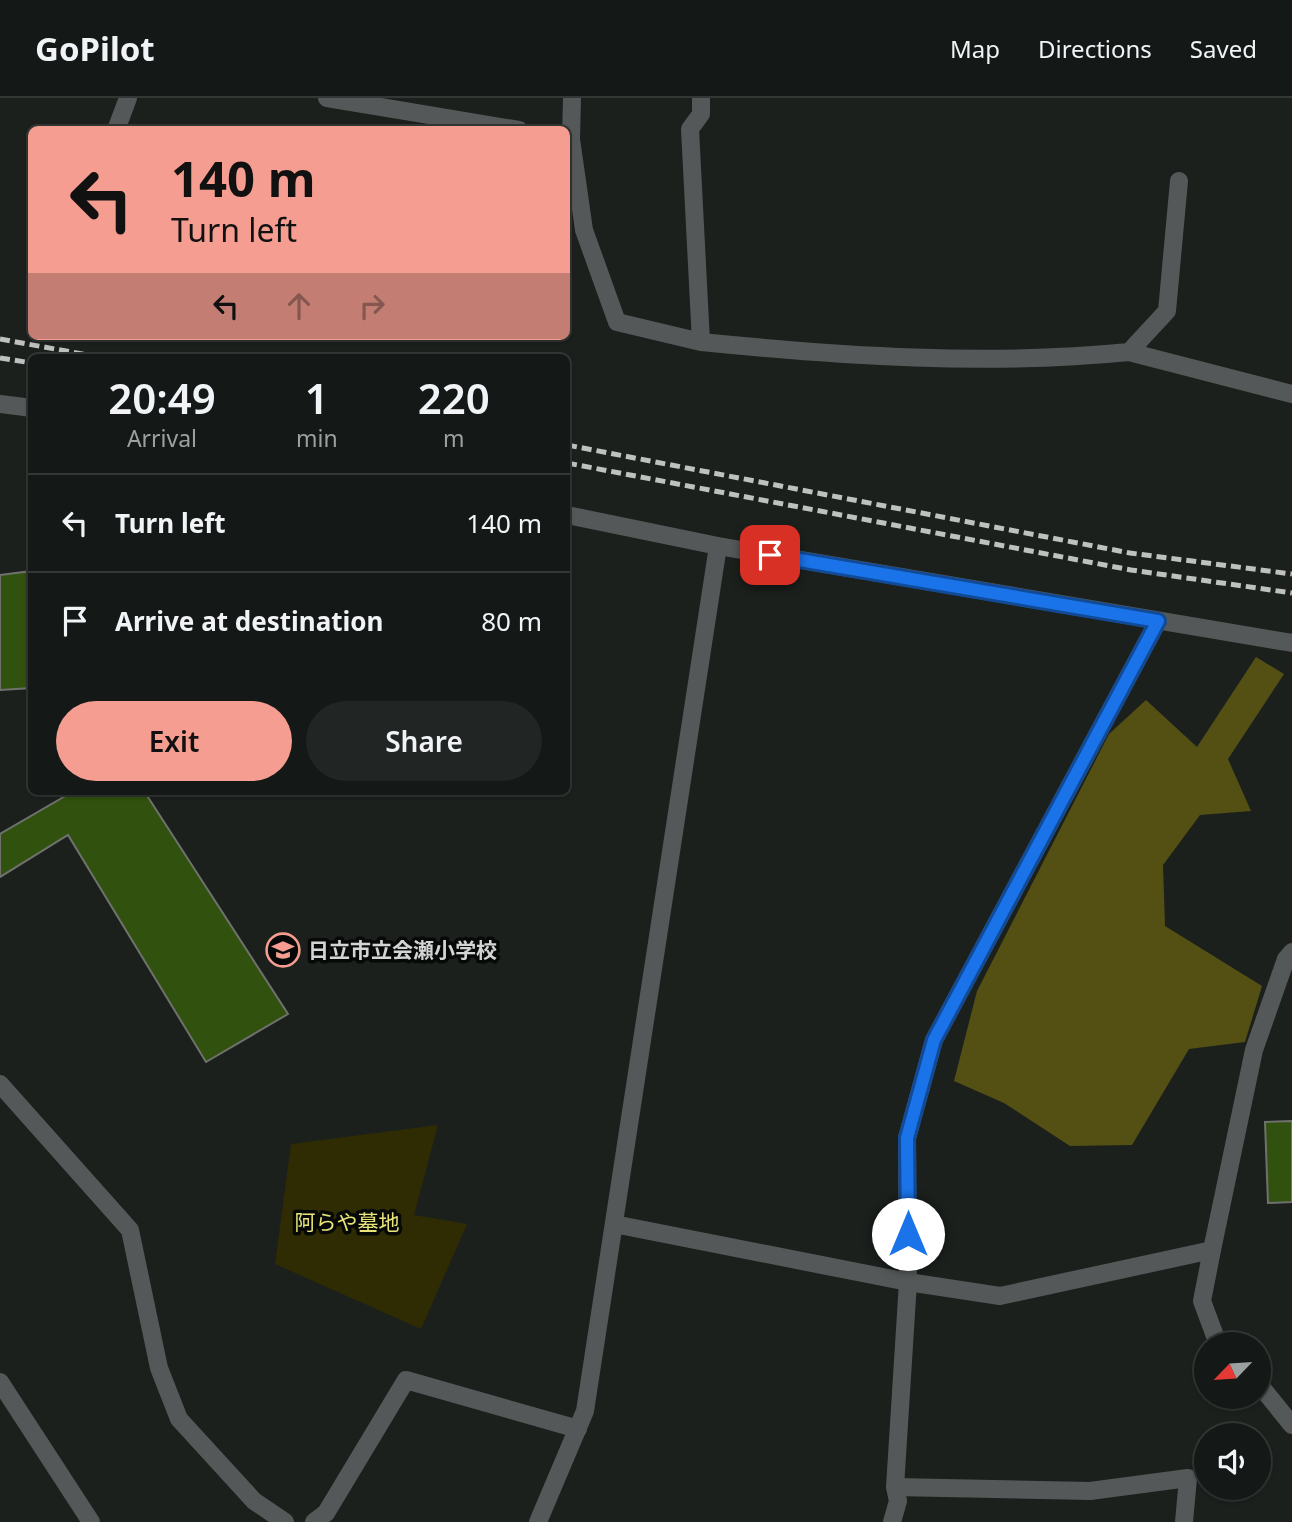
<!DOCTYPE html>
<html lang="en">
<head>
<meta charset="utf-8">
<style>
  :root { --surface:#141816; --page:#212523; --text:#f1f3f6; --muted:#9da0a1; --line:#333735; --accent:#f59d90 }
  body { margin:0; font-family:"Noto Sans","Noto Sans JP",sans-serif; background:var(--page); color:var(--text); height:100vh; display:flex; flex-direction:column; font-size:26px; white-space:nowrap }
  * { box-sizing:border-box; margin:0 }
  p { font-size:23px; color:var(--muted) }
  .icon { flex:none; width:38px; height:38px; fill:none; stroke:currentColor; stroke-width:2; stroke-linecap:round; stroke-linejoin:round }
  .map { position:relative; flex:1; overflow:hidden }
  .panel { position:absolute; left:28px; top:256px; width:542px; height:441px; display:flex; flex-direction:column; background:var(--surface); border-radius:10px; box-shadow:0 2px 5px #0004,0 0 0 2px var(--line) }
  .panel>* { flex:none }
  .hud { position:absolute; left:28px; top:28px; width:542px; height:214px; border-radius:10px; box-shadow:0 2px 5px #0004,0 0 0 2px var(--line); background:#f59d90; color:#111; overflow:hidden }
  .needle { width:46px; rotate:245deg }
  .fabs { position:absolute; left:1194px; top:1234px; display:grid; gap:14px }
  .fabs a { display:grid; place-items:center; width:77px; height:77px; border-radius:50%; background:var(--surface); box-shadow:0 2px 5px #0004,0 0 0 2px var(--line); font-size:35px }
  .pin { position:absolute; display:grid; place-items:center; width:60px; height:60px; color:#fff; margin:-30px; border-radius:14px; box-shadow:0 4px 10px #0006 }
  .me { position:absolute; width:77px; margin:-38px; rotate:0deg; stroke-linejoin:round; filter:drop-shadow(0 0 5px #0008) }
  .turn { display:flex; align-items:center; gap:24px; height:147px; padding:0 28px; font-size:32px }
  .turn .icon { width:91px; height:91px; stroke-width:2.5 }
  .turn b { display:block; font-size:49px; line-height:60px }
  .lanes { display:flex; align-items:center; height:66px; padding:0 28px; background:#0003; justify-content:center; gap:35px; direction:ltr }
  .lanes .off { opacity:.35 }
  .eta { display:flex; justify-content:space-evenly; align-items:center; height:119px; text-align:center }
  .eta b { font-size:42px; font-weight:600; line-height:49px }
  .cta { display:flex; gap:14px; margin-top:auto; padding:14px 28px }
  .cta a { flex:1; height:80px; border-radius:42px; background:var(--accent); color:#111; font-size:28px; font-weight:600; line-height:80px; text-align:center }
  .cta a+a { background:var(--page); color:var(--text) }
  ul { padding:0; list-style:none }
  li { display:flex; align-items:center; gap:21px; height:98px; padding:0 28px; border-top:2px solid var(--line) }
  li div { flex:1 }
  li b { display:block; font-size:26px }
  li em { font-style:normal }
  header { display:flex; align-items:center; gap:42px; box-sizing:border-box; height:98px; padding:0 35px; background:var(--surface); border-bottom:2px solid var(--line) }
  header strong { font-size:33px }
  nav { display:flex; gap:38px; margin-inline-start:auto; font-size:24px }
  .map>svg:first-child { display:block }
  .green { fill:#2f2c03 }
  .forest { fill:#545013 }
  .building { fill:#31510e; stroke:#6e716c; stroke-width:2 }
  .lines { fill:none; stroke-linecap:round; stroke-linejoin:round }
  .minor { stroke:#555858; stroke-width:18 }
  .rail { stroke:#bec1bf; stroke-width:5; stroke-dasharray:10 5; stroke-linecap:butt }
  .route-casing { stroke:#114b97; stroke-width:18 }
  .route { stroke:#1a73e8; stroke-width:12 }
  .labels { text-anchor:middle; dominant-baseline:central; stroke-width:7; stroke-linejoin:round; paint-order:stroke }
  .poi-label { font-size:21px; font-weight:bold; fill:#d2d5d3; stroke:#070908; text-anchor:start }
  .park-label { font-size:21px; fill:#e9e478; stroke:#070908 }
</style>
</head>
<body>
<header>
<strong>GoPilot</strong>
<nav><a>Map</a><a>Directions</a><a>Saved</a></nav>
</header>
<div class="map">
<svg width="1292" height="1424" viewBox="0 0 1292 1424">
  <rect width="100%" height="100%" fill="#1b201d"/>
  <path class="green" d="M438 1027 414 1117 467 1126 421 1231 275 1166 291 1046Z"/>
  <path class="forest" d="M1256 559 1284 576 1228 661 1251 713 1200 717 1163 767 1165 828 1262 888 1245 944 1189 951 1132 1047 1070 1048 1004 1005 954 983 977 893 1109 636 1146 602 1197 649Z"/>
  <path class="building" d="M32 473V590L0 592V477Z
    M74 693H144L288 916 206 964 68 737 0 779V736Z
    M1292 1023V1104L1268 1105 1265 1024Z"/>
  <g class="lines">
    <path class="minor" d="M327 0 519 32
      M572 0 571 41 584 132 617 224 701 244 690 31 701 16V0
      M116 32 128 0
      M701 244C842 258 988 268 1129 254L1167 213 1179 83
      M1129 254 1292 296
      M0 306 32 310
      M567 417 718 448 1292 545
      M0 986 130 1132 159 1270 179 1321 254 1403 285 1424
      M614 1126 908 1184 1000 1198 1212 1152 1254 952 1286 861 1292 854
      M1212 1152 1202 1203 1218 1246
      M0 1284 91 1424
      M1258 1285 1292 1327
      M895 1389 1090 1393 1188 1380 1184 1424
      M314 1424 326 1415 406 1282 578 1331
      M538 1424 585 1313 718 448
      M892 1424 898 1403 895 1389 908 1184 907 1040 934 942 1158 523"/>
    <path class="rail" d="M0 241 99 259
      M0 260 32 265
      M567 347 1130 455 1292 476
      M567 365 1131 472 1292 495"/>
  </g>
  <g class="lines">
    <defs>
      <path id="route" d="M770 457 1158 523 934 942 907 1040 908 1136"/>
    </defs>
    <use href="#route" class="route-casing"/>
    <use href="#route" class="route"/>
  </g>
  <defs>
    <symbol id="school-ring" viewBox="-11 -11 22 22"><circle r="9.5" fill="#070908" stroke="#f59d90" stroke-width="1.5"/><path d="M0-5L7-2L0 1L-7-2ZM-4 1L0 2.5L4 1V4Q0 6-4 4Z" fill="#f59d90"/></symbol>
  </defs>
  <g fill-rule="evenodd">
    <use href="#school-ring" x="264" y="833" width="38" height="38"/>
  </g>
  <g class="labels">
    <g class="poi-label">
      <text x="308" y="852">日立市立会瀬小学校</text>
    </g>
    <g class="park-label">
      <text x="347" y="1124">阿らや墓地</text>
    </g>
  </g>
</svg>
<div class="fabs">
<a><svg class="needle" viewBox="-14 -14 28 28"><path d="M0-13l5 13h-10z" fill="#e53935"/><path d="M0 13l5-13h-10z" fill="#9da0a1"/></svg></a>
<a><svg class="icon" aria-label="sound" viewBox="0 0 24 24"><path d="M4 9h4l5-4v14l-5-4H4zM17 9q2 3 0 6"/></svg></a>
</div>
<div class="pin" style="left:770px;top:457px;background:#d93025"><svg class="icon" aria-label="arrive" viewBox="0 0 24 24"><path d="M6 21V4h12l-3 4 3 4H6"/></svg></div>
<svg class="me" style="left:908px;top:1136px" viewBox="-20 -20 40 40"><circle r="19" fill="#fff"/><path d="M0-13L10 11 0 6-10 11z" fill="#1a73e8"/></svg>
<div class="hud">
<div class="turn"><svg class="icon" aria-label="left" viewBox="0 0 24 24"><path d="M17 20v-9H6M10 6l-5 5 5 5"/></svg><div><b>140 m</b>Turn left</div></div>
<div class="lanes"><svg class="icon" aria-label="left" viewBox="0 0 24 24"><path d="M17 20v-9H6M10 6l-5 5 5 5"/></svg><svg class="icon off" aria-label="ahead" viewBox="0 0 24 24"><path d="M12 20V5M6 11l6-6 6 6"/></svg><svg class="icon off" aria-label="right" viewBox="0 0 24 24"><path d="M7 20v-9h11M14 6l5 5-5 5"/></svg></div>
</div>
<section class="panel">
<div class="eta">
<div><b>20:49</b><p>Arrival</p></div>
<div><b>1</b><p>min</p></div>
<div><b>220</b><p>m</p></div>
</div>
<ul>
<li><svg class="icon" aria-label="left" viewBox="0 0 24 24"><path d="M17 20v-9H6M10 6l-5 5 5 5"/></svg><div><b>Turn left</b></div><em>140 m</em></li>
<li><svg class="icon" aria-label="arrive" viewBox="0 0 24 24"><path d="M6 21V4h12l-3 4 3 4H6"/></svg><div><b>Arrive at destination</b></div><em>80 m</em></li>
</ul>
<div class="cta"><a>Exit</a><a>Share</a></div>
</section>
</div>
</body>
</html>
